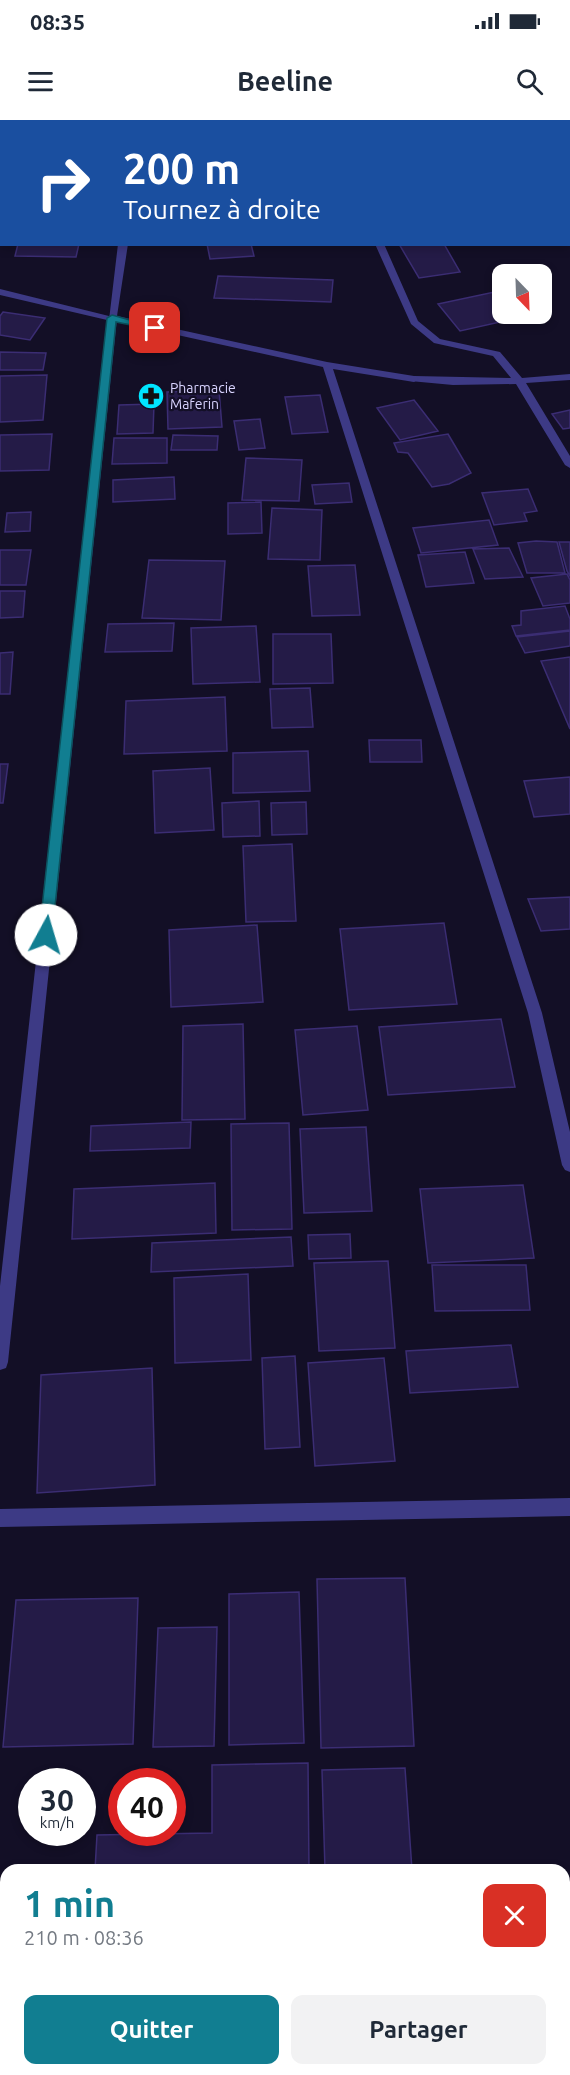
<!DOCTYPE html>
<html lang="fr">
<head>
<meta charset="utf-8">
<style>
  :root { --surface:#fff; --page:#f2f2f3; --text:#1f2937; --muted:#747a83; --accent:#117e91 }
  body { margin:0; font-family:Ubuntu,sans-serif; background:var(--page); color:var(--text); height:100vh; display:flex; flex-direction:column; font-size:22px; white-space:nowrap }
  * { box-sizing:border-box; margin:0 }
  p { font-size:20px; color:var(--muted) }
  .icon { flex:none; width:33px; height:33px; fill:none; stroke:currentColor; stroke-width:2; stroke-linecap:round; stroke-linejoin:round }
  .map { position:relative; flex:1; overflow:hidden }
  .side { position:absolute; left:0px; top:1744px; width:570px; height:212px; display:flex; flex-direction:column; background:var(--surface); border-radius:18px 18px 0 0; box-shadow:0 3px 9px #0003 }
  .side>* { flex:none }
  .hud { position:absolute; left:0px; top:0px; width:570px; height:126px; box-shadow:0 3px 9px #0003; background:#1a4fa0; color:#fff; overflow:hidden }
  .needle { width:39px; rotate:157deg }
  .tools { position:absolute; left:492px; top:144px; display:grid; gap:12px }
  .tools a { display:grid; place-items:center; width:60px; height:60px; border-radius:12px; background:var(--surface); box-shadow:0 3px 9px #0003; font-size:30px }
  .speed { position:absolute; left:18px; top:1648px; display:flex; gap:12px; font-size:30px; font-weight:700; text-align:center }
  .speed>* { display:grid; place-content:center; width:78px; height:78px; border-radius:50%; background:var(--surface); box-shadow:0 3px 9px #0003; line-height:1 }
  .speed small { font-size:15px; font-weight:400 }
  .speed .limit { border:9px solid #d22; background:#fff; color:#111 }
  .pin { position:absolute; display:grid; place-items:center; width:51px; height:51px; color:#fff; margin:-26px; border-radius:12px; box-shadow:0 3px 9px #0006 }
  .me { position:absolute; width:66px; margin:-33px; rotate:6deg; stroke-linejoin:round; filter:drop-shadow(0 0 4px #0008) }
  .turn { display:flex; align-items:center; gap:21px; height:126px; padding:0 24px; font-size:27px }
  .turn .icon { width:78px; height:78px; stroke-width:2.5 }
  .turn b { display:block; font-size:42px; line-height:51px }
  .round { display:grid; place-items:center; flex:none; width:63px; height:63px; border-radius:12px; background:var(--page) }
  .summary { display:flex; align-items:center; justify-content:space-between; height:102px; padding:0 24px }
  h1 { font-size:36px; font-weight:700; line-height:45px; color:var(--accent) }
  .cta { display:flex; gap:12px; margin-top:auto; padding:12px 24px }
  .cta a { flex:1; height:69px; border-radius:12px; background:var(--accent); color:#fff; font-size:24px; font-weight:700; line-height:69px; text-align:center }
  .cta a+a { background:var(--page); color:var(--text) }
  .status { display:flex; justify-content:space-between; align-items:center; height:42px; padding:0 30px; background:var(--surface); direction:ltr }
  .status svg { height:16px; fill:currentColor }
  header { display:flex; justify-content:space-between; align-items:center; height:78px; padding:0 24px; background:var(--surface); font-size:27px; font-weight:700 }
  .map>svg:first-child { display:block }
  .building { fill:#241b47; stroke:#3b2d73; stroke-width:1.5 }
  .lines { fill:none; stroke-linecap:round; stroke-linejoin:round }
  .service { fill:#3d3a85; fill-rule:evenodd }
  .minor { fill:#3d3a85; fill-rule:evenodd }
  .tertiary { fill:#3d3a85; fill-rule:evenodd }
  .route { fill:#117e91; stroke:#0b525e; stroke-width:1.5 }
  .labels { text-anchor:middle; dominant-baseline:central; stroke-width:4.5; stroke-linejoin:round; paint-order:stroke }
  .far-poi-label { font-size:14px; fill:#d9d4ff; stroke:#130f26; text-anchor:start }
</style>
</head>
<body>
<div class="status"><b>08:35</b><svg viewBox="0 0 49 12"><path d="M0 12V9h3v3zM5 12V6h3v6zM10 12V3h3v9zM15 12V0h3v12zM26 1h20v11H26zM47 4h2v5h-2z"/></svg></div>
<header><svg class="icon" aria-label="menu" viewBox="0 0 24 24"><path d="M4 6h16M4 12h16M4 18h16"/></svg>Beeline<svg class="icon" aria-label="search" viewBox="0 0 24 24"><circle cx="10" cy="10" r="6"/><path d="M15 15l6 6"/></svg></header>
<div class="map">
<svg width="570" height="1955" viewBox="0 0 570 1955">
  <rect width="100%" height="100%" fill="#130f26"/>
  <path class="building" d="M18 124H79L76 137 15 136Z
    M207 124H251L254 136 210 139Z
    M399 124H444L460 152 419 158Z
    M218 156 333 160 331 182 214 178Z
    M499 171 502 175V194H520L522 197 460 211 438 184Z
    M3 192 45 198 30 220 0 215V196Z
    M0 232 46 233 43 250H0Z
    M47 255 43 300 0 302V256Z
    M219 270 222 307 168 309 167 272Z
    M320 275 328 312 292 314 285 277Z
    M414 280 438 311 400 320 377 288Z
    M154 284 153 313 117 314 119 285Z
    M570 290V308L563 309 552 294Z
    M260 299 265 328 239 330 234 301Z
    M52 314 49 350 0 351V315Z
    M448 314 471 353 449 364 432 367 408 333 398 332 394 323Z
    M173 315 218 316 217 330H171Z
    M114 318H167V343L112 344Z
    M246 338 302 340 299 381 242 380Z
    M174 357 175 379 113 382V360Z
    M349 363 352 382 315 384 312 365Z
    M528 369 537 391 524 393 527 401 494 405 482 373Z
    M261 382 262 413 228 414V383Z
    M272 388 322 390 320 440 268 439Z
    M31 392 30 411 5 412 7 393Z
    M489 400 498 425 421 433 413 408Z
    M536 421 557 422 565 453H527L518 423Z
    M559 422H570V456L567 451Z
    M509 428 523 457 485 459 473 429Z
    M0 430H31L26 465H0Z
    M465 432 474 463 426 467 418 435Z
    M149 440 225 441 221 500 142 498Z
    M355 445 360 495 312 496 308 446Z
    M567 454 570 460V483L543 486 531 458Z
    M0 471H25L23 497 0 498Z
    M565 486 570 499V510L516 516 512 506 521 505V491Z
    M174 503 172 531 105 532 108 504Z
    M256 506 260 562 193 564 191 508Z
    M570 511V526L525 533 517 517Z
    M273 514H331L333 563 273 564Z
    M13 532 10 574H0V533Z
    M570 537V609L541 541Z
    M310 568 313 607 272 608 270 569Z
    M225 577 227 631 124 634 126 581Z
    M369 620H421L422 642H370Z
    M308 631 310 671 233 673V633Z
    M0 644H8L3 683H0Z
    M210 648 214 710 155 713 153 651Z
    M570 657V694L534 697 524 661Z
    M259 681 260 716 223 717 222 683Z
    M306 682 307 714 272 715 271 683Z
    M292 724 296 801 246 802 243 726Z
    M570 777V809L541 811 528 779Z
    M444 803 457 884 349 890 340 809Z
    M257 805 263 882 171 887 169 810Z
    M501 899 515 967 388 975 379 907Z
    M243 904 245 999 182 1000 183 906Z
    M357 906 368 990 303 995 295 910Z
    M191 1002 190 1028 90 1031 91 1006Z
    M289 1003 292 1109 232 1110 231 1004Z
    M366 1007 372 1091 304 1093 300 1009Z
    M215 1063 216 1113 72 1119 74 1069Z
    M523 1065 534 1138 428 1143 420 1069Z
    M350 1114 351 1138 309 1139 308 1115Z
    M291 1117 293 1146 151 1152 152 1123Z
    M388 1141 395 1228 319 1231 314 1143Z
    M432 1145H526L530 1190 435 1191Z
    M248 1154 251 1240 175 1243 174 1158Z
    M511 1225 518 1267 410 1273 406 1231Z
    M295 1236 300 1327 265 1329 262 1238Z
    M384 1238 395 1341 315 1346 308 1243Z
    M152 1248 155 1365 37 1373 41 1255Z
    M405 1458 414 1626 321 1628 317 1459Z
    M299 1472 304 1623 229 1625V1474Z
    M138 1478 133 1624 3 1627 16 1480Z
    M217 1507 214 1626 153 1627 158 1508Z
    M308 1643 309 1750H95L97 1715 212 1713V1645Z
    M405 1648 412 1750H325L322 1650Z
    M564 1800H570V1900H564Z
    M0 1848H6V1926H0Z
    M177 1950H327V1955H177Z"/>
  <g class="lines">
    <path class="service" d="M329 0H337V2H329Z
      M375 124H384L418 201 440 219 500 232 522 258 570 254V260L526 263 570 336V348L565 345 516 264 453 265 410 261V257L414 256 511 258 493 236 434 223 411 204Z"/>
    <path class="minor" d="M117 0H125L126 2H118Z
      M118 124H128L117 196 327 242 414 256 419 259 414 262 333 249 542 893 570 1012V1052L565 1050 562 1045 528 893 323 247 109 200Z
      M570 1378V1396L0 1407V1389Z"/>
    <path class="tertiary" d="M0 169 117 198 8 1242 6 1248 0 1250V1166L107 200 0 175Z"/>
  </g>
  <path class="route" d="M112 195 159 208 155 210 116 202 52 815 46 820 39 815 107 198Z"/>
  <defs>
    <symbol id="pharmacy-disc" viewBox="-11 -11 22 22"><circle r="9.5" fill="#00e5ff" stroke="#130f26"/><path d="M-2-6h4v4h4v4h-4v4h-4v-4h-4v-4h4Z" fill="#111"/></symbol>
  </defs>
  <g fill-rule="evenodd">
    <use href="#pharmacy-disc" x="136" y="261" width="30" height="30"/>
  </g>
  <g class="labels">
    <g class="far-poi-label">
      <text x="170" y="268">Pharmacie<tspan x="170" dy="16">Maferin</tspan></text>
    </g>
  </g>
</svg>
<div class="tools">
<a><svg class="needle" viewBox="-14 -14 28 28"><path d="M0-13l5 13h-10z" fill="#e53935"/><path d="M0 13l5-13h-10z" fill="#747a83"/></svg></a>
</div>
<div class="speed"><div>30<small>km/h</small></div><div class="limit">40</div></div>
<div class="pin" style="left:155px;top:208px;background:#d93025"><svg class="icon" aria-label="arrive" viewBox="0 0 24 24"><path d="M6 21V4h12l-3 4 3 4H6"/></svg></div>
<svg class="me" style="left:46px;top:815px" viewBox="-20 -20 40 40"><circle r="19" fill="#fff"/><path d="M0-13L10 11 0 6-10 11z" fill="#117e91"/></svg>
<div class="hud">
<div class="turn"><svg class="icon" aria-label="right" viewBox="0 0 24 24"><path d="M7 20v-9h11M14 6l5 5-5 5"/></svg><div><b>200 m</b>Tournez à droite</div></div>
</div>
<section class="side">
<div class="summary"><div><h1>1 min</h1><p>210 m · 08:36</p></div><a class="round" style="background:#d93025;color:#fff"><svg class="icon" aria-label="close" viewBox="0 0 24 24"><path d="M6 6l12 12M18 6L6 18"/></svg></a></div>
<div class="cta"><a>Quitter</a><a>Partager</a></div>
</section>
</div>
</body>
</html>
